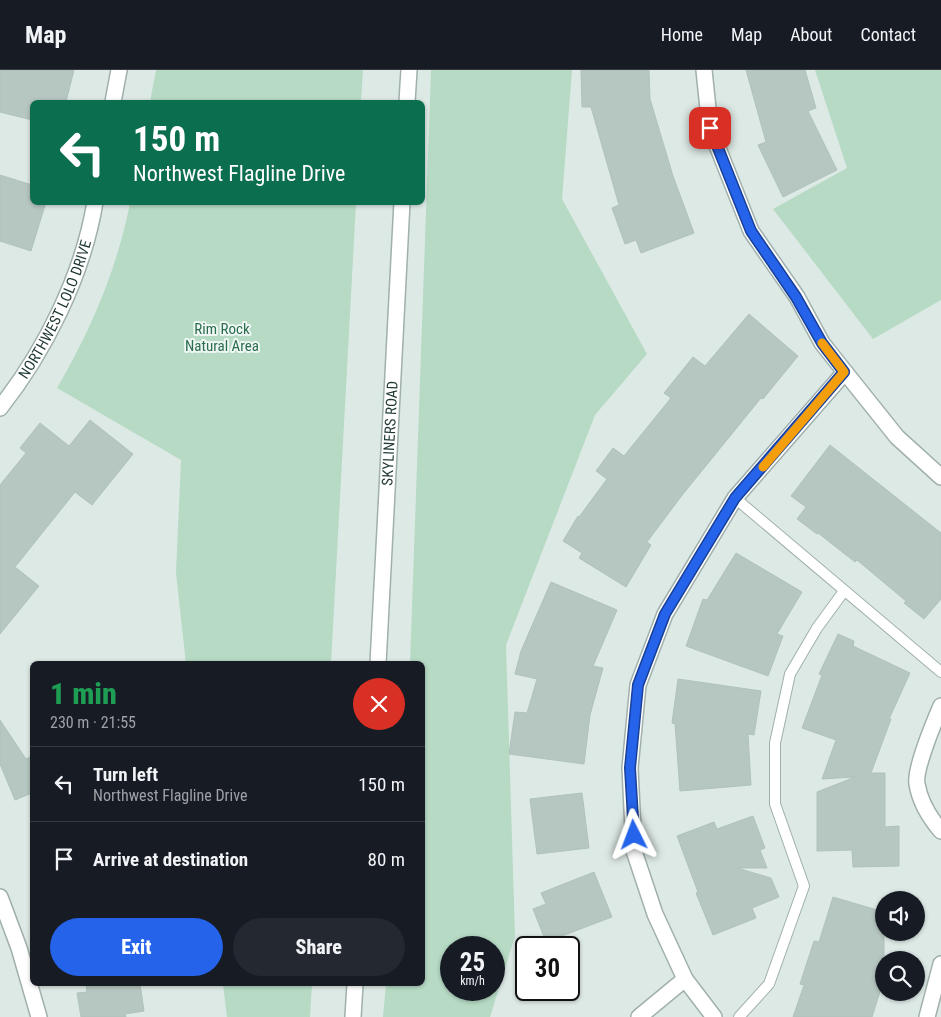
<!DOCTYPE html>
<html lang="en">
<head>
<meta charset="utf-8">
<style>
  :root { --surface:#171b24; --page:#242831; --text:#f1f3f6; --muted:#9ea1a6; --line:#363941; --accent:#2563eb }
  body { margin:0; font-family:"Roboto Condensed",sans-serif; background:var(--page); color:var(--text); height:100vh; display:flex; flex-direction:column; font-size:19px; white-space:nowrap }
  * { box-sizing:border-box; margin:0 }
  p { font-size:16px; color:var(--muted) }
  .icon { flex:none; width:28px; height:28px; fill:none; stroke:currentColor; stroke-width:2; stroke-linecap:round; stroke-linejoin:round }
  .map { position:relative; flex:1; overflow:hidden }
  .sheet { position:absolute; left:30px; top:591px; width:395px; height:325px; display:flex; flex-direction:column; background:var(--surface); border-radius:8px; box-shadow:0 1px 4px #0004 }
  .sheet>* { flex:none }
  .hud { position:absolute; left:30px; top:30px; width:395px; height:105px; border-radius:8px; box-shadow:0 1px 4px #0004; background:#0b6e4f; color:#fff; overflow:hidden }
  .controls { position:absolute; left:875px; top:821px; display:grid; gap:10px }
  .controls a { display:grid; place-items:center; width:50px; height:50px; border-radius:50%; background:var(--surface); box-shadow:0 1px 4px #0004; font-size:25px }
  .speed { position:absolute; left:440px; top:866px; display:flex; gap:10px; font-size:25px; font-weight:700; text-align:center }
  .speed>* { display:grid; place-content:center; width:65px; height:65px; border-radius:50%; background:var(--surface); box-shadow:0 1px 4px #0004; line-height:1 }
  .speed small { font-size:12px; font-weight:400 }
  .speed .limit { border:2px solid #111; border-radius:8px; background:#fff; color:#111 }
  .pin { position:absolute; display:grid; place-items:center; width:42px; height:42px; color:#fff; margin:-21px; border-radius:10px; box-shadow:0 2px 8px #0006 }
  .me { position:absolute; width:55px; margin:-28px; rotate:357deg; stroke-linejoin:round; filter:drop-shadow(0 0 4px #0008) }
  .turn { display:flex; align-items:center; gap:18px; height:105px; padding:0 20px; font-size:22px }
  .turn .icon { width:65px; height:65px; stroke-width:2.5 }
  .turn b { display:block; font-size:35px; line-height:42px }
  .round { display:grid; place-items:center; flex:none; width:52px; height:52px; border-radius:26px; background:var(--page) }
  .headline { display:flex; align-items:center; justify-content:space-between; height:85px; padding:0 20px }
  h1 { font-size:30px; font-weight:800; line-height:38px; color:#1e9e55 }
  .cta { display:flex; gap:10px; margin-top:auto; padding:10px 20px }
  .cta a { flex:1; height:58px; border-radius:30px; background:var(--accent); color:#fff; font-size:20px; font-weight:800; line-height:58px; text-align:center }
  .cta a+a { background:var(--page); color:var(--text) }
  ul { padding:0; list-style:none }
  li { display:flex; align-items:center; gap:15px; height:75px; padding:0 20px; border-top:1px solid var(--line) }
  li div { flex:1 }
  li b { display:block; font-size:19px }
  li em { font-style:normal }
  header { display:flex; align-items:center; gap:30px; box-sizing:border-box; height:70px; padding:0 25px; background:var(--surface); border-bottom:1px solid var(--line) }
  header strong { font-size:24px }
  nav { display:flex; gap:28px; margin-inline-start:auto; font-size:18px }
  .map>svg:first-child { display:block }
  .green { fill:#b6dac4; fill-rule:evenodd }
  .building { fill:#b6c6c1; stroke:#b0c2bd }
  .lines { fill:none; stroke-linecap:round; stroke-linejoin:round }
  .service-casing { stroke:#a0b0ac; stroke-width:12 }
  .minor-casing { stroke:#a0b0ac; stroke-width:18 }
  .tertiary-casing { stroke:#a0b0ac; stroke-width:18 }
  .service { stroke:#fff; stroke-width:10 }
  .minor { stroke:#fff; stroke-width:15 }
  .tertiary { stroke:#fff; stroke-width:15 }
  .route-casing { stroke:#184099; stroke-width:12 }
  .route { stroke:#2563eb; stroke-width:9 }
  .slow { stroke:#f59e0b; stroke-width:9 }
  .labels { text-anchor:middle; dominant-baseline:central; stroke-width:4; stroke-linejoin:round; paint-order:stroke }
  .street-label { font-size:15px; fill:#1f3834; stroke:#edf6f3 }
  .park-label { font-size:15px; fill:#2b6d4d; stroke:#edf6f3 }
</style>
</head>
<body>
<header>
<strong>Map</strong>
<nav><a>Home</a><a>Map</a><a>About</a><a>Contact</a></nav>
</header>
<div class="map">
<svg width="941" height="947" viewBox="0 0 941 947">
  <rect width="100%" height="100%" fill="#dde9e5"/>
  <path class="green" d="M156 0H363L361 32H150Z
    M431 0H572L562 129 647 284 595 345 506 575 515 866 490 947H383L386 914H422V594H410ZM451 878H494V920H451Z
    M815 0H941V230L873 269 773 139 847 98Z
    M130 133H356L331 594H186L176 503 181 390 57 318C91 260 117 199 130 133Z
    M223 914H312L310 947H227Z"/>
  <path class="building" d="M0 0H74L66 32H32V50L0 42Z
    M581 0H649L650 29 673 106 694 163 641 183 636 170 625 174 612 138 619 135 591 37H582Z
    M746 0H805L816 38 808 41 837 100 783 127 758 75 766 72Z
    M0 105 32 115V132H46L31 181 0 171Z
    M749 244 798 286 763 329 761 328 683 424 647 472 651 475 626 517 579 488 582 483 563 471 578 446 579 447 607 409 596 401 613 378 624 386 671 328 664 323 693 287 705 296Z
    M90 350 133 384 92 435 75 422 15 497 39 516 0 564V415L26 383 20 378 40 353 69 376Z
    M830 375 941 463V529L924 549 904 533 906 531 857 490 855 492 818 463 817 464 797 449 806 437 791 426Z
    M736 483 802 522 777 564 783 566 768 606 686 576 703 529 707 530Z
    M551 512 617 540 593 596 603 598 590 645 584 694 509 684 515 642 527 643 537 609 515 604 521 581Z
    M838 564 854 571 853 576 910 603 889 649H891L871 703H885V757L899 756V796L853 797 852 780 817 781V722L855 707 822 709 836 670 802 658 822 605 819 604Z
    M678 609 761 621 754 665 748 664 751 715 680 721 675 654 672 653Z
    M0 650 26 689 32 686V723L15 730 0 694Z
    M582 723 589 778 537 784 530 729Z
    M753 746 765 778 760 780 767 798H737L771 808 779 827 752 838 756 848 713 865 696 823 698 822 677 766 714 752 717 759Z
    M594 802 612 847 546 872 533 839 546 834 541 823Z
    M833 827 884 842V909L872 947H793L804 915 800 914 814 871 819 872Z
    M86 914H140L144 941 125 944 126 947H81L77 923 87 922Z"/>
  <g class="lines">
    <defs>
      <path id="service" d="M735 428 941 602
        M739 947 769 914 804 816 775 734V673L790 604 817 558 844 521"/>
      <g id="minor">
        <path d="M704 0 710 58 751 161 797 227 822 273 845 302 897 367 941 407"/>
        <path d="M113 32 119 0"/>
        <path id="s1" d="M0 338C45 281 83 205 95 132"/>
        <path d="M941 636C935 650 914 700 917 714 920 732 929 747 941 761"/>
        <path d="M0 827 19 878 39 947"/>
        <path d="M639 947 685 909"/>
        <path d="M714 947 685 909 655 844 634 781 630 698 638 615 665 544 735 428 845 302"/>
        <path d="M927 947 941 894"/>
      </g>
      <g id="tertiary">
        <path d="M407 32 409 0"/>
        <path id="s2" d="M378 594 402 132"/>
        <path d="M353 947 355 914"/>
      </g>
    </defs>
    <use href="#service" class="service-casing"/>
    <use href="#minor" class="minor-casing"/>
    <use href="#tertiary" class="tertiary-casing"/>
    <use href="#service" class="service"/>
    <use href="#minor" class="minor"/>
    <use href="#tertiary" class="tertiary"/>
  </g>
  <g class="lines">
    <defs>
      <path id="route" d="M634 765 630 698 638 615 665 544 735 428 844 302 822 273 796 227 751 161 710 58"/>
    </defs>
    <use href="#route" class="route-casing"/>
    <use href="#route" class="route"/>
    <path class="slow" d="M763 397 844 302 822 273"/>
  </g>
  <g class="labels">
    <g class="street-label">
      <text stroke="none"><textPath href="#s1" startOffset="114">NORTHWEST LOLO DRIVE</textPath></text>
      <text stroke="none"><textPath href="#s2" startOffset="231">SKYLINERS ROAD</textPath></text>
    </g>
    <g class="park-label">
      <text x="222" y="259">Rim Rock<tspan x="222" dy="17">Natural Area</tspan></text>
    </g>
  </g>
</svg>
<div class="controls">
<a><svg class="icon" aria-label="sound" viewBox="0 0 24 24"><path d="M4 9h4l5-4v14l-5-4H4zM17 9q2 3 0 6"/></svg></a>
<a><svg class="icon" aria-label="search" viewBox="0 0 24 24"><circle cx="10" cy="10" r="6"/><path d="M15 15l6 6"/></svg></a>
</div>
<div class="speed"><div>25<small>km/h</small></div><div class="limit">30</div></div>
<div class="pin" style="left:710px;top:58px;background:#d93025"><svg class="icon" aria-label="arrive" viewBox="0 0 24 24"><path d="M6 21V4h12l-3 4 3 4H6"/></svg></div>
<svg class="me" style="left:634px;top:765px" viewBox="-20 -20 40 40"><path d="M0-17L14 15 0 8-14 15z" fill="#2563eb" stroke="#fff" stroke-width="4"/></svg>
<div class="hud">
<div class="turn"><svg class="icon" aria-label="left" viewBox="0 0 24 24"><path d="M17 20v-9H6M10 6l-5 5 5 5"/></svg><div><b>150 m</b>Northwest Flagline Drive</div></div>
</div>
<section class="sheet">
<div class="headline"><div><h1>1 min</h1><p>230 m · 21:55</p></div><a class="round" style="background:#d93025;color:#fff"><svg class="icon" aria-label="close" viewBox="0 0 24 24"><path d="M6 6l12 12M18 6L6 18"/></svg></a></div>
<ul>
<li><svg class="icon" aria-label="left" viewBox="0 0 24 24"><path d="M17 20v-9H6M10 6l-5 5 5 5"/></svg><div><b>Turn left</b><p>Northwest Flagline Drive</p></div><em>150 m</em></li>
<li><svg class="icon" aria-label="arrive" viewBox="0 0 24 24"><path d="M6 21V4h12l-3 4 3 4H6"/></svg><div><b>Arrive at destination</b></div><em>80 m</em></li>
</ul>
<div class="cta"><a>Exit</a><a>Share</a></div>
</section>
</div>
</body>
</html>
